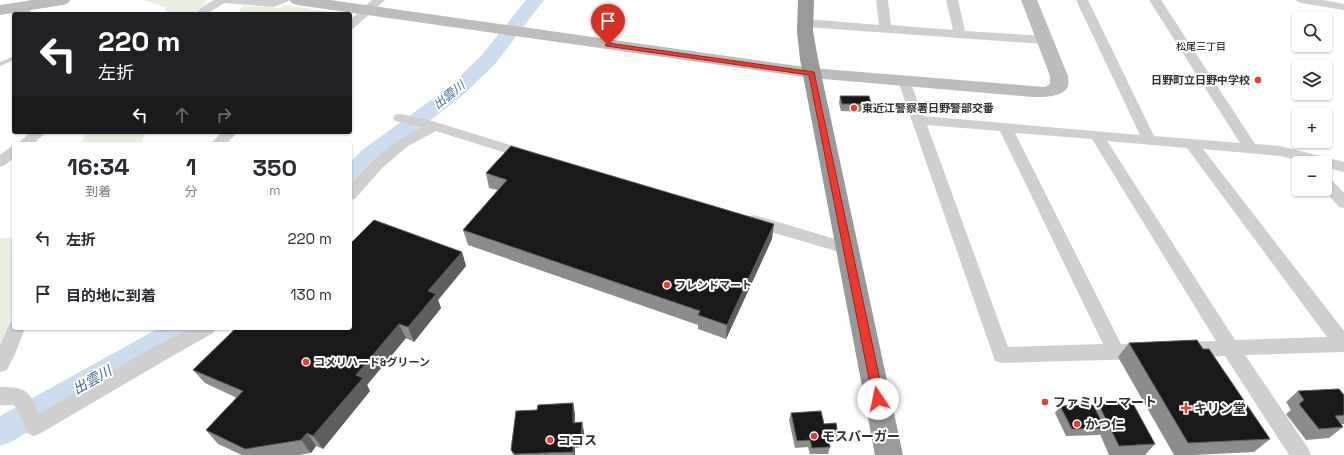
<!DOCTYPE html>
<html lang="ja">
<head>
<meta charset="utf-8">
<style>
  :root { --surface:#fff; --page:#f2f2f3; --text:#2b2b33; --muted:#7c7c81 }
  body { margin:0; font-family:"Space Grotesk","Noto Sans JP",sans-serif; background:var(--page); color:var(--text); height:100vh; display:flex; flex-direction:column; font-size:15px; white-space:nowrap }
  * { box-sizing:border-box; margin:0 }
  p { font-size:13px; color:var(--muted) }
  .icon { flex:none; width:22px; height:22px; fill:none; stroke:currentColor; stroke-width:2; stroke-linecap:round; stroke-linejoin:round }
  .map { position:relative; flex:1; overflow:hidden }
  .panel { position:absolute; left:12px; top:142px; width:340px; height:188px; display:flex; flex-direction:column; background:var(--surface); border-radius:4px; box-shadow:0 1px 3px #0004 }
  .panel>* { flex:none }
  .hud { position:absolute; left:12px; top:12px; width:340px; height:122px; border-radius:4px; box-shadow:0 1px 3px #0004; background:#202124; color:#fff; overflow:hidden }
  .controls { position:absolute; left:1292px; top:12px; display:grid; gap:8px }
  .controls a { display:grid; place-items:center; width:40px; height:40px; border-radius:4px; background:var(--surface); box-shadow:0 1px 3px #0004; font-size:20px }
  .pin { position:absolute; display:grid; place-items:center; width:34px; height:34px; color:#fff; margin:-41px -17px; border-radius:50% 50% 50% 0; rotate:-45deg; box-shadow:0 0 4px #0007 }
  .pin .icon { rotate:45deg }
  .me { position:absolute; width:44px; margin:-22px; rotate:349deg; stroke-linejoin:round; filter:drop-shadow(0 0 3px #0008) }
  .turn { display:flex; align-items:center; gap:14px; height:84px; padding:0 20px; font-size:18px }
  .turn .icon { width:52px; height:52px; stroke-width:2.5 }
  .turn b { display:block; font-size:28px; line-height:34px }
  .lanes { display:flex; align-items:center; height:38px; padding:0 20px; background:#0003; justify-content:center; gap:20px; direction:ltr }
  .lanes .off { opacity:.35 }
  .eta { display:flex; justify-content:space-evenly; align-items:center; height:68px; text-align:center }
  .eta b { font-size:24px; font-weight:700; line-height:28px }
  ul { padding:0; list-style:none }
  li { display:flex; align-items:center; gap:12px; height:56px; padding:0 20px }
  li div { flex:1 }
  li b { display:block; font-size:15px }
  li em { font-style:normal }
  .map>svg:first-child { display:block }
  .green { fill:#e6efe0 }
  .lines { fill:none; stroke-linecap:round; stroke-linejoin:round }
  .river { fill:#ccddef; fill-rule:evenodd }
  .lane { fill:#cfcfcf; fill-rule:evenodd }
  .street { fill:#cfcfcf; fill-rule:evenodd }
  .secondary { fill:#bcbcbc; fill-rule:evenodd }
  .highway { fill:#999; fill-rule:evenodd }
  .wall { fill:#8c8c8c }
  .shaded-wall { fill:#5e5e5e }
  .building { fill:#191919; stroke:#5e5e5e }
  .route { fill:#ee392f; stroke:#9b251f }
  .poi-dot { fill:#ee392f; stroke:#fff; stroke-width:1.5 }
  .labels { text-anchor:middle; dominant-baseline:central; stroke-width:4; stroke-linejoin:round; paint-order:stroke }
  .far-neighbourhood-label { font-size:10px; fill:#000; stroke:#fff }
  .poi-label { font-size:11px; font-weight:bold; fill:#323232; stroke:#fff; text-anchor:start }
  .water-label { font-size:12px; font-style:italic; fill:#3a699a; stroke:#fff }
  .near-poi-label { font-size:13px; font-weight:bold; fill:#323232; stroke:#fff; text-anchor:start }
  .near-water-label { font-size:14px; font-style:italic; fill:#3a699a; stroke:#fff }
</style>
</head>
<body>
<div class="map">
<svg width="1344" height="455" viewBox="0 0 1344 455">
  <rect width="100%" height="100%" fill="#fff"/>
  <path class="green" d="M143 0H208L195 14H167L164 7Z
    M283 5 347 14H237L243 6 282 8Z
    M86 132H145L142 144H81Z
    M14 237V323L0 350V238Z"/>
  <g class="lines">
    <path class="river" d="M526 0H544L495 64 463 95 377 161 358 183 350 185V163L361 151 449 87 481 56Z
      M159 328H198L194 336 11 442 0 446V416Z"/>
    <path class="lane" d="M14 56V60L0 66V62Z"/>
    <path class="street" d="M29 0H42L33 7 29 14H17L25 3Z
      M214 0H289L287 2 273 7 224 3 207 14H195L202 7Z
      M372 0H385L354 28 350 30V20Z
      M876 0H888L891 25 953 30 946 0H958L965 31 1044 36 1048 37 1050 40 1048 43 1044 44 806 27 802 25 800 23 802 21 806 19 879 25Z
      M1076 0H1088L1154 136 1240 143 1149 0H1161L1255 144 1280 146 1344 162V172L1325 167V163H1309L1280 156 1203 149 1344 331V352L1245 355 1308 448 1311 455H1289L1225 356 1181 358 1174 355 1172 350 1174 345 1181 342 1216 341 1092 139 1015 133 1121 344 1144 343 1151 345 1153 351 1151 357 1144 359 1002 363 995 361 898 81 899 78H909L923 116 1140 135ZM927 125 1000 131 1103 344 1008 347ZM1107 141 1187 148 1327 337 1235 340Z
      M1295 0H1322L1344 4V10L1301 3Z
      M400 114 429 120 533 152 535 155 533 158 528 160 436 131 408 146 382 168 355 199 350 200V185L372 162 398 140 422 127 395 121 393 118 395 115Z
      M31 132H47L33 144H17Z
      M222 132H238L226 144H210Z
      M14 146V158L5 165 0 167V155L9 148Z
      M1325 177 1330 178 1344 193V208L1339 207 1323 189H1325Z
      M754 215 852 244 854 248 852 252 846 254 748 225 746 221 748 217Z
      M14 321V328H25L15 354 7 370 0 372V346L10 323Z
      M191 328H216L213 333 169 358 41 433 34 436 27 433 17 408 13 405H0V387C25 387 30 390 39 414L155 346Z"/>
    <path class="secondary" d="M34 0H71L68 3 63 5 0 15V5Z
      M289 0H330L812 68 1045 87 1050 84V76L1021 0H1037L1068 76C1068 79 1069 83 1068 86 1064 98 1041 97 1032 97L812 78 297 5 292 3Z"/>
    <path class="highway" d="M798 0H814L813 31 818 59 903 455H875L800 59 797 31Z"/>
  </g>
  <path class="wall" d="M840 96 871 104 869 112 841 111 839 103Z
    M486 173 772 239 726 339 698 329V325L468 245 463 230 498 190 489 188Z
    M462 252 466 266 438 300 441 308 414 342 406 338 367 385 370 391 323 449 316 446 311 453 299 455H242L218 444 206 430 237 398 205 383 193 370 350 328Z
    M1129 343 1203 349 1270 439 1254 452 1193 455H1174L1118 357Z
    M1298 391 1344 395V424H1341L1343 427 1329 438 1306 440 1286 414 1291 410 1286 402Z
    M1097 401 1155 444 1145 455H1109L1100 434 1099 435 1066 436 1055 413 1060 406 1093 405Z
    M573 403 575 414V423L582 422 584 433 583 447 575 448V455H513L511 450 537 410Z
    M791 413 824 424 838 434 836 441 829 442 830 447 828 454H810L808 447 795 448 789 420Z"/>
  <path class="shaded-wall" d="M774 224 772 239 726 339 727 325Z
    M462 252 466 266 438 300 441 308 414 342 408 327 428 291Z
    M399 324 406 338 367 385 370 391 323 449 313 436 356 375Z
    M573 403 575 414V433L573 423Z
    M582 422 584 433 583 447 581 437Z
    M307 433 316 446 311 453 301 440Z
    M573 438 575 448V455H574L573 452Z"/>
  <path class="building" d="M840 96H869L871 104H842Z
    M511 146 774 224 727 325 698 315 700 311 463 230 507 180 486 173Z
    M374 220 462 252 428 291 436 294 408 327 399 324 356 375 363 378 313 436 307 433 301 440 245 449 206 430 243 391 193 370 236 328H350V244Z
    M1197 340 1203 349H1209L1270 439 1188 443 1129 343Z
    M1339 389 1344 395V415L1335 416 1343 427 1319 429 1299 404 1304 400 1298 391Z
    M1131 400 1155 444 1119 446 1097 401Z
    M573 403V423L582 422 581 437 573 438V452L515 454 511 450 516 411 537 410 538 405Z
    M1093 405 1105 428 1072 429 1060 406Z
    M821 411 824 424 836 423 838 434 827 435 830 447 812 448 810 440 797 441 791 413Z"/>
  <path class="route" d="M608 43 814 72 884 399 882 402 878 404 875 402 873 399 809 75 606 46 605 45Z"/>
  <g class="poi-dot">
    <circle cx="1258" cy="80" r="4"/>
    <circle cx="854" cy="108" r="4"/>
    <circle cx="667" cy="285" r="4"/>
    <circle cx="306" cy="362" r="4"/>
    <circle cx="1045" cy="402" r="4"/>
    <path d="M1184 402h4v4h4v4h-4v4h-4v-4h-4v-4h4z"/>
    <circle cx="1077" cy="424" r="4"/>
    <circle cx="814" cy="436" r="4"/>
    <circle cx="550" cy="440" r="4"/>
  </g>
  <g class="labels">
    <g class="far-neighbourhood-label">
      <text x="1201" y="46">松尾三丁目</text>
    </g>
    <g class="poi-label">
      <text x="1250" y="80" text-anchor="end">日野町立日野中学校</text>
      <text x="862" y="108">東近江警察署日野警部交番</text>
      <text x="675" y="285">フレンドマート</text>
      <text x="314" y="362">コメリハード&amp;グリーン</text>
    </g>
    <g class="water-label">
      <text transform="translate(449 95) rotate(-39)">出雲川</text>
    </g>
    <g class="near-poi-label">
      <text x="1053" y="402">ファミリーマート</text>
      <text x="1194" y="408">キリン堂</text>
      <text x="1085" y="424">かつ仁</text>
      <text x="822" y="436">モスバーガー</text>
      <text x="558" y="440">ココス</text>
    </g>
    <g class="near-water-label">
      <text transform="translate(92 380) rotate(-30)">出雲川</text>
    </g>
  </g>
</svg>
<div class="controls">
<a><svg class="icon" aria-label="search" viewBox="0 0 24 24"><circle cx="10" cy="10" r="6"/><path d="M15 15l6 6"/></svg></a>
<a><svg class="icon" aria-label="layers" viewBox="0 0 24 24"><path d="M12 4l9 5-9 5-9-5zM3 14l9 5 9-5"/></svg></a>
<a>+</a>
<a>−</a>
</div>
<div class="pin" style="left:608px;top:45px;background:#d93025"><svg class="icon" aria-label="arrive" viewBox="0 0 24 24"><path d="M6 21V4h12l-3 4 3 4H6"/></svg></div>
<svg class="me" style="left:878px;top:399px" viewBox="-20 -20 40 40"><circle r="19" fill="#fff"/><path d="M0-13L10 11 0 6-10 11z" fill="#ee392f"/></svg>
<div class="hud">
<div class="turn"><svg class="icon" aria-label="left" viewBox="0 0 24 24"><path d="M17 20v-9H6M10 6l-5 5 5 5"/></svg><div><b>220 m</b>左折</div></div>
<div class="lanes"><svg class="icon" aria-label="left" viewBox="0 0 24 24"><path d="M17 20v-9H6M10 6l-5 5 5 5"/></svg><svg class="icon off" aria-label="ahead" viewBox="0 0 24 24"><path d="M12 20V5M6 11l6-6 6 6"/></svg><svg class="icon off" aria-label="right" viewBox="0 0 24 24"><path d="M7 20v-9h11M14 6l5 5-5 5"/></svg></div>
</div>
<section class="panel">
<div class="eta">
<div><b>16:34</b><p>到着</p></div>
<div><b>1</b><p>分</p></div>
<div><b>350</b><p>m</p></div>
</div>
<ul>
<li><svg class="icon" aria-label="left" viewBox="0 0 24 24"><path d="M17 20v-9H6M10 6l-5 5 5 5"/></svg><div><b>左折</b></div><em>220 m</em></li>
<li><svg class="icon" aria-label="arrive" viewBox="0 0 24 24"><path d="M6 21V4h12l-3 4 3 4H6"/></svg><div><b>目的地に到着</b></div><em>130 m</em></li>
</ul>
</section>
</div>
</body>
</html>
